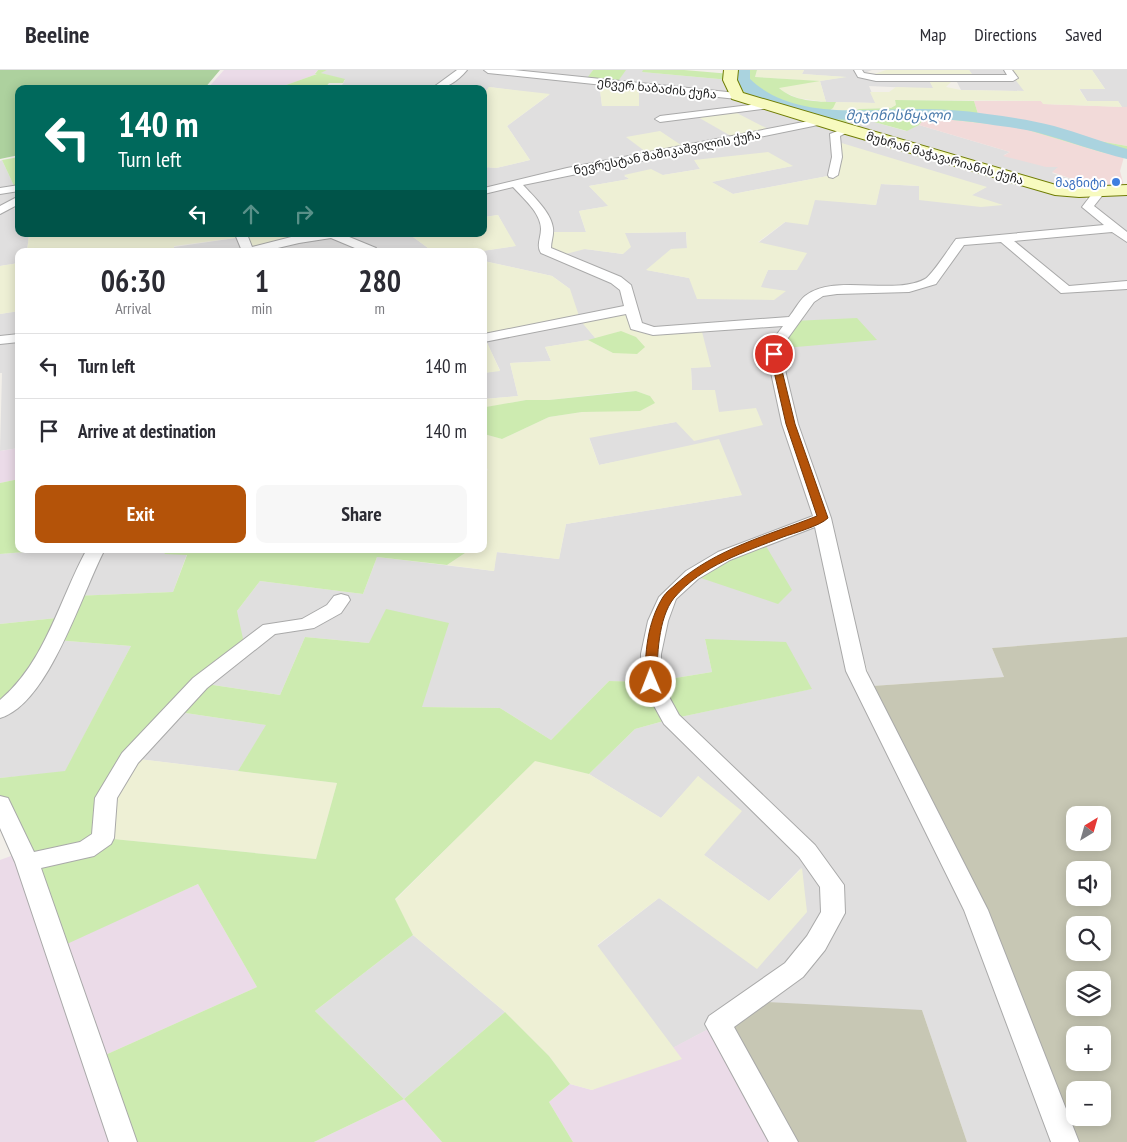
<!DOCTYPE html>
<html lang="en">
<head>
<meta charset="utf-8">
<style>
  :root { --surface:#fff; --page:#f7f7f7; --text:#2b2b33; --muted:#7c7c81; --line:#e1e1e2; --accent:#b45309 }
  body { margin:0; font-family:"PT Sans Narrow","Noto Sans Georgian",sans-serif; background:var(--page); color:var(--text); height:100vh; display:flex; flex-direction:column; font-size:19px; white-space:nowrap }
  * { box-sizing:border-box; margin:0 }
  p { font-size:16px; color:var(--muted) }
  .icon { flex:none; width:28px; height:28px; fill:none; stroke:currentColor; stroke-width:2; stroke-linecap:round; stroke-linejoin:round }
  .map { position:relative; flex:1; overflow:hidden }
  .panel { position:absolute; left:15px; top:178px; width:472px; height:305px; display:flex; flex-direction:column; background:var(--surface); border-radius:10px; box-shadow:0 2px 12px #0003 }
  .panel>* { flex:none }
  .hud { position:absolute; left:15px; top:15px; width:472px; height:152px; border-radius:10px; box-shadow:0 2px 12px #0003; background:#00695c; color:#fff; overflow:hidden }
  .needle { width:32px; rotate:37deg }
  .tools { position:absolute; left:1066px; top:736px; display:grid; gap:10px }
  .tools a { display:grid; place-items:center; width:45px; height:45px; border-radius:10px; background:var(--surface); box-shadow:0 2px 12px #0003; font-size:25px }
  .pin { position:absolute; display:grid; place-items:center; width:42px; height:42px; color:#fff; margin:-21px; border:2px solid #fff; border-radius:50%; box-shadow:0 1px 5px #0007 }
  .me { position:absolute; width:55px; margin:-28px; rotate:359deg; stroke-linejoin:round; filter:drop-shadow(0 0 4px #0008) }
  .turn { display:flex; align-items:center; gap:18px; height:105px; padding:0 20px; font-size:22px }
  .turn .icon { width:65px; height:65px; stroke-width:2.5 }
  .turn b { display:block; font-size:35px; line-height:42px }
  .lanes { display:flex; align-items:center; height:48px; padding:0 20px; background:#0003; justify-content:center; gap:25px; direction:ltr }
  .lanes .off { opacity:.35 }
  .eta { display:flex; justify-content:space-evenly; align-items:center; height:85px; text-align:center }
  .eta b { font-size:30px; font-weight:600; line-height:35px }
  .button { display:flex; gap:10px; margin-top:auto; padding:10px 20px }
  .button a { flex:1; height:58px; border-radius:10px; background:var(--accent); color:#fff; font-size:20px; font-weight:600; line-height:58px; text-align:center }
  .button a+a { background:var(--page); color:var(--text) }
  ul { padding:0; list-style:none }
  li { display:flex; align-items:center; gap:15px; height:65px; padding:0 20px; border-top:1px solid var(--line) }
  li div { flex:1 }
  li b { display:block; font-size:19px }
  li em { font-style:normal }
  header { display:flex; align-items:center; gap:30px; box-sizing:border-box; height:70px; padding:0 25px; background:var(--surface); border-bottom:1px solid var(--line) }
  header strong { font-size:24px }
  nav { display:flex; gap:28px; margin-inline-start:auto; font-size:18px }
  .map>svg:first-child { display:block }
  .residential { fill:#e0dfdf; fill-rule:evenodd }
  .commercial { fill:#f2dad9 }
  .industrial { fill:#ebdbe8 }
  .construction { fill:#c7c7b4; fill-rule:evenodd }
  .farmland { fill:#eef0d5 }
  .grass { fill:#cdebb0; fill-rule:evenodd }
  .forest { fill:#add19e }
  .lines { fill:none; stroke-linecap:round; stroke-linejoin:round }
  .river { fill:#aad3df; fill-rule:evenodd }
  .street-casing { stroke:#a9a9a9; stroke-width:2 }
  .secondary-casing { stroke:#707d05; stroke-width:2 }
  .street { fill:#fff; fill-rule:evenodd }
  .secondary { fill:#f7fabf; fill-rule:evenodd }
  .route { fill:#b45309; stroke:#753606 }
  .shop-dot { fill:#3f7fe0; stroke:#fff; stroke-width:2 }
  .labels { text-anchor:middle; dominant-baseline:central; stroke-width:4; stroke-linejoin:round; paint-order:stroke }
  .far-street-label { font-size:12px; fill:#222; stroke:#fff }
  .far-shop-label { font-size:12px; fill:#366cbe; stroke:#fff; text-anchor:end }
  .far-water-label { font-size:14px; font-style:italic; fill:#4a7aab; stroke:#fff }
</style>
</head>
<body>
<header>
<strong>Beeline</strong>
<nav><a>Map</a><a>Directions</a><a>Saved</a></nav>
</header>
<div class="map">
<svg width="1127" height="1072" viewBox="0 0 1127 1072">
  <rect width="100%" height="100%" fill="#f2efe9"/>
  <path class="residential" d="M327 0H593L586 11 599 12 602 36 639 35 616 14 625 0H623H643V2L730 10 819 52H874L906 61 919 55 1010 82 1004 85 1059 97 1052 103 1071 109 1085 125 1088 137 1101 126 1127 124V567L992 578 1004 607 872 616 826 459 856 601 976 840 1065 1072H967L922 940 718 954 673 978 597 876 659 828 757 898 801 798 769 831 704 785 699 706 661 748 589 704 635 659 671 649 811 619 705 569 712 602 651 612 609 611 551 670 500 638 421 637 369 573 305 567 280 625 200 613 237 541 260 511 363 524 377 487 494 501 496 482 559 489 566 454 742 425 655 384 599 395 589 367 676 352 719 342 692 320 691 298 711 296 653 261 580 249 596 269 545 277 551 291 510 293 518 326 484 329V303L500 300 484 267 570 219 552 206 484 191V181H482L515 176 498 145 484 147V97L496 98 530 90 507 56 549 25 489 17 484 24V19L341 17 345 10 320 3ZM695 91 792 96 711 112 733 124 833 105 986 117 972 125 919 129V116L880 114 876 135 815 129 758 173 797 200H768L760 217 689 208 647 200 687 179 686 162 624 163 623 184 585 179 547 162H586L579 141 609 136 589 116 630 109 624 106 663 105 700 99Z
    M804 0H872L862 4 928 8 934 19 869 16 876 33 826 32 820 11 844 7 802 4Z
    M969 0H1008L1025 21 961 20 955 8H974Z
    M1092 0H1127V37H1122L1118 31H1087L1079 18 1105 19Z
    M2 90 15 118H19V129L5 139 19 138V164H47L29 165 27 181H19V193L0 196V91Z
    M241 164H259L242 167 248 181H174V177L242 167Z
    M333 164H409L432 181H279L273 176Z
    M19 241V378L0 381 2 303H0V244Z
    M27 479H171L165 483 187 484 173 522 74 526 66 547 0 554V484L25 482Z
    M55 570 131 576 65 702 0 708V641Z
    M172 641 267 655 238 701 130 688Z
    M413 865 505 942 404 1029 315 941Z"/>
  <path class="commercial" d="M974 31H1041L1044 34 1127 37V76L1099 71 1029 51 978 44Z
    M925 47 1019 57 1101 82 1124 87 1120 101 1124 116 1078 119 1072 109 1052 102 1058 97H1046L1003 86 1010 82 919 55Z"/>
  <path class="industrial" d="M224 0H318L315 3H320L275 19H207Z
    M19 378V409L0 413V381Z
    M22 782 56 878 198 814 257 917 94 990 123 1072H0V790Z
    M718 954 784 1072H573L549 1032 570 1014 592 1020Z
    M404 1029 442 1072H314Z"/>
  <path class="construction" d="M1127 567V1072H1075L948 760 872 616 1004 607 992 578ZM1075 745H1102V772H1075ZM1075 800H1102V828H1075ZM1075 855H1102V882H1075ZM1075 910H1102V938H1075ZM1075 965H1102V992H1075ZM1075 1020H1102V1048H1075Z
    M750 931 922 940 967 1072H784L718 954Z"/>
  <path class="farmland" d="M757 0H804L802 4 847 7 820 11 826 32 798 28 784 22 778 17 817 11 755 7Z
    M886 0H969L975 8H955L946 17 961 20 1024 21 1008 0H1092L1105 19H1079L1087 31H1118L1122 37 1043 34 1041 31 895 30 896 35 891 38 859 39 845 44 826 43 833 37 836 32 875 33 870 22H889L896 17 933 18 928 8 866 7Z
    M599 12 639 16V36H602Z
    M489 17 550 24 507 56 530 90 496 98 484 97V24Z
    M733 41 774 62 738 70 696 46Z
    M660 61 687 79 650 85 626 67Z
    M835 71 987 117 972 125 1003 135 981 137 919 130V116L881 114 876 135 815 130 808 155 785 152 758 172 807 183 797 200H768L761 217 786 221 774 230 697 229 689 208 646 200 671 179 687 178 686 162 625 163 631 177 623 184 585 179 558 186 545 180 546 162H586L579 141 608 136 589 116 629 109 624 105 651 99 663 105 700 99 694 90 768 82 793 96 712 112 733 124 833 105Z
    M498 145 516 176 482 181H432L409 164H484V147Z
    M47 164H241L242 167 259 164H333L299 169 273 176 279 181H248L242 167 174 176V181H27L29 165Z
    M484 191 552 206 570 219 580 249 631 239 645 260 701 258 711 297 691 298 692 320H715L719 342 756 338 763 355 694 371 676 352 589 368 599 395 719 369 742 425 566 454 559 489 497 482 494 501 447 495 471 479H484V402L488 400 484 392V364L502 369 549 347 582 342 606 341 650 326 636 321 619 322 549 330H526L484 338V329L518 326 510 293 551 291 545 277 588 270 613 283 621 261 596 269 579 249 485 268 500 301 484 303Z
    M19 193V241L0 244V196Z
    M130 688 337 713 316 789 103 768Z
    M535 690 589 704 661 748 698 706 742 741 704 785 769 831 802 798 807 842 757 899 659 828 597 875 682 989 592 1020 570 1014 549 986 505 942 413 865 395 830Z"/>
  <path class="grass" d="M318 0H327L321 3 345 9 343 13H329L324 19H275L317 4H315Z
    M593 0H626L616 14 585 11Z
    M643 0H684L731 4V0H757L755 7 820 11 779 18C793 31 817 32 836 32L833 38 826 43 845 44 859 39 891 38 896 35 895 30 974 31 978 44 1029 51 1099 71 1127 76V84L1124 87 1101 82 1018 57 925 47 919 55 907 61 874 52H819L737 26 730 10 642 2Z
    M19 87V118H15L2 90Z
    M857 248 877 270 773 279 793 251Z
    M621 261 636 267 645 277 637 284 613 283 588 270Z
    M636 321 650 326 655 333 640 341 582 342 549 347 502 369 484 364V338L486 337 526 330H549Z
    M19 409V479H27L25 482 0 484V413Z
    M763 471 792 520 778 534 692 505Z
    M171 479H471L447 495 377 487 363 524 260 511 237 541 245 578 200 613 280 625 305 567 369 573 386 539 449 553 422 637 500 638 551 670 609 611 651 612 712 602 705 569 786 572 812 619 671 649 635 659 589 704 535 691 395 829 413 865 315 941 404 1029 505 942 549 986 570 1014 549 1032 573 1072H442L404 1029 314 1072H123L94 990 257 917 198 814 56 879 0 734V708L65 701 131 576 55 570 0 641V554L66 547 73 526 173 522 187 485 164 484ZM172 641 266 655 238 701 337 713 316 789 103 768 130 688Z"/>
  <path class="forest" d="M0 0H220L204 19H19V85L0 89Z"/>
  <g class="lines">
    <path class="river" d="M734 0H750V9C793 50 861 39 914 39 939 39 963 40 987 44 1009 47 1032 50 1054 56 1079 63 1102 72 1127 79V89C1097 82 1069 71 1039 63 1022 58 1004 57 987 54 968 51 949 49 930 49 877 49 769 61 734 10Z"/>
    <defs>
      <path id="street" d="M457 0H467C457 12 446 19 431 19Z
        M484 0H514L737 23 742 26 737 29 488 3Z
        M854 0H862L864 3 876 5H1007L1004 0H1012L1018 8 1013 11H876L858 7Z
        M766 33 771 36 769 38 660 52 655 49 660 46Z
        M819 49 824 52 823 54 523 115C533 126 551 142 553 158 554 165 551 171 551 178L621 207 631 215 642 253 654 257 789 247C794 241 799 231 805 226 833 203 894 226 925 209 932 205 950 177 956 169L1104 155 1082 137 1095 120 1099 119 1105 122 1094 136 1127 162V172L1112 162 1014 171 1069 216 1127 211V219L1061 223 1001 172 964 175 936 214 909 222 837 224 823 226 814 232 780 279 798 354 831 448 866 601 988 840 1079 1072H1051L964 840 846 601 815 457 730 490 698 509 676 529 668 551 661 584V612L679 645 815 775 844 815 845 843 825 880 803 907 734 957 798 1072H769L705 954 709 946 785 893 807 866 821 842 820 817 799 787 664 654 641 612V584L648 551 659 527 686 501 718 482 813 446 782 354 766 279 783 256 653 265 631 259 626 244 484 272V264L624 236 620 220 611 213 541 183C536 175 541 168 541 159 541 143 523 128 513 117L484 124V118L567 98Z
        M847 57 852 60 840 66 842 87 838 105 833 108 829 107 828 105 832 87 830 64Z
        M19 115V121L0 124V118Z
        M19 126V134L0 144V136Z
        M235 164H247L252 177 299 165 342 164 376 178 378 181H362L331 168 299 173 265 181H242Z
        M19 264V272L0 274V266Z
        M87 479H105C82 522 49 634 0 648V630C46 591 59 530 87 479Z
        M341 524 348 526 350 530 341 543 314 558 275 564 207 618 138 693 117 728 114 768 111 774 94 786 41 798 137 1072H109L15 792 0 758V726L8 728 34 782 80 772 92 764 95 728 122 683 193 608 263 555 302 549 327 535 334 526Z"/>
      <path id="secondary" d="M724 0H738L737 10 743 23 1056 115 1079 117 1127 115V125L1079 127 1055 125 842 63 732 29 723 10Z"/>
    </defs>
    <use href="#street" class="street-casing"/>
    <use href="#secondary" class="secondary-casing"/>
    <use href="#street" class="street"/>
    <use href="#secondary" class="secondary"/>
  </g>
  <path class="route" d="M774 281 778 284 795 354 828 448C820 456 794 463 783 467 745 482 702 495 674 528 658 548 657 587 657 612L655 615H647L645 612C645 583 647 553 663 527 666 522 672 518 676 514 715 479 769 465 817 446L786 354 770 284Z"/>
  <circle class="shop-dot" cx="1116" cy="112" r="5"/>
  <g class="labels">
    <g class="far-street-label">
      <text transform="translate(657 18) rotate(6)">ენვერ ხაბაძის ქუჩა</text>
      <text transform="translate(667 82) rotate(-11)">ნევრესტან შაშიკაშვილის ქუჩა</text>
      <text transform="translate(945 88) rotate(16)">მუხრან მაჭავარიანის ქუჩა</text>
    </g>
    <g class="far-shop-label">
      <text x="1106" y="112">მაგნიტი</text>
    </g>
    <g class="far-water-label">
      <text x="898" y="45">მეჯინისწყალი</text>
    </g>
  </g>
</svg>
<div class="tools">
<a><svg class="needle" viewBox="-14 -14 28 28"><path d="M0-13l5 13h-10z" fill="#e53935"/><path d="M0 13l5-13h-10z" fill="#7c7c81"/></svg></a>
<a><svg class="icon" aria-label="sound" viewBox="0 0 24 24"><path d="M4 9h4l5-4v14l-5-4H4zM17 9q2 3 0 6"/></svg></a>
<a><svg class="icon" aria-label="search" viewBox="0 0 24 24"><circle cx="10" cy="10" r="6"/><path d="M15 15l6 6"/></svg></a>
<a><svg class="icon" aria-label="layers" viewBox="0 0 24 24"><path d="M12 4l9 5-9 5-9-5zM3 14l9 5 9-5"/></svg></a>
<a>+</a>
<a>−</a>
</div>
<div class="pin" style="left:774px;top:284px;background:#d93025"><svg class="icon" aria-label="arrive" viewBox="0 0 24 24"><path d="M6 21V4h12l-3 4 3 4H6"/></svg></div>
<svg class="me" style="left:651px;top:612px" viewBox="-20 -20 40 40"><circle r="17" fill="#b45309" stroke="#fff" stroke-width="3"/><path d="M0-11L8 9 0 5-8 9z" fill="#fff"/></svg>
<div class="hud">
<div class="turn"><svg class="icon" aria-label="left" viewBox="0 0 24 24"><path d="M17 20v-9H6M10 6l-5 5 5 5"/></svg><div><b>140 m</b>Turn left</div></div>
<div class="lanes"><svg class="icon" aria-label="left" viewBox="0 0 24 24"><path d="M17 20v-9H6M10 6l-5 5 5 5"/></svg><svg class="icon off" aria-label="ahead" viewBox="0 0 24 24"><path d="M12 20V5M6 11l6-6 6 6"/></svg><svg class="icon off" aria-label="right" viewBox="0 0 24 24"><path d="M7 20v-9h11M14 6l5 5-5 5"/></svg></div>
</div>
<section class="panel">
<div class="eta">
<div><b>06:30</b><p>Arrival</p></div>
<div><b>1</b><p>min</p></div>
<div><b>280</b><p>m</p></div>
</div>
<ul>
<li><svg class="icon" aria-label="left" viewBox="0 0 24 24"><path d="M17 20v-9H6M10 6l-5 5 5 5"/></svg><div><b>Turn left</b></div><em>140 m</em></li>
<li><svg class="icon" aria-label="arrive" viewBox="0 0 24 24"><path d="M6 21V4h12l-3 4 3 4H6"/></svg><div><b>Arrive at destination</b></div><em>140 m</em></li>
</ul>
<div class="button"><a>Exit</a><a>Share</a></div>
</section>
</div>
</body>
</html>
